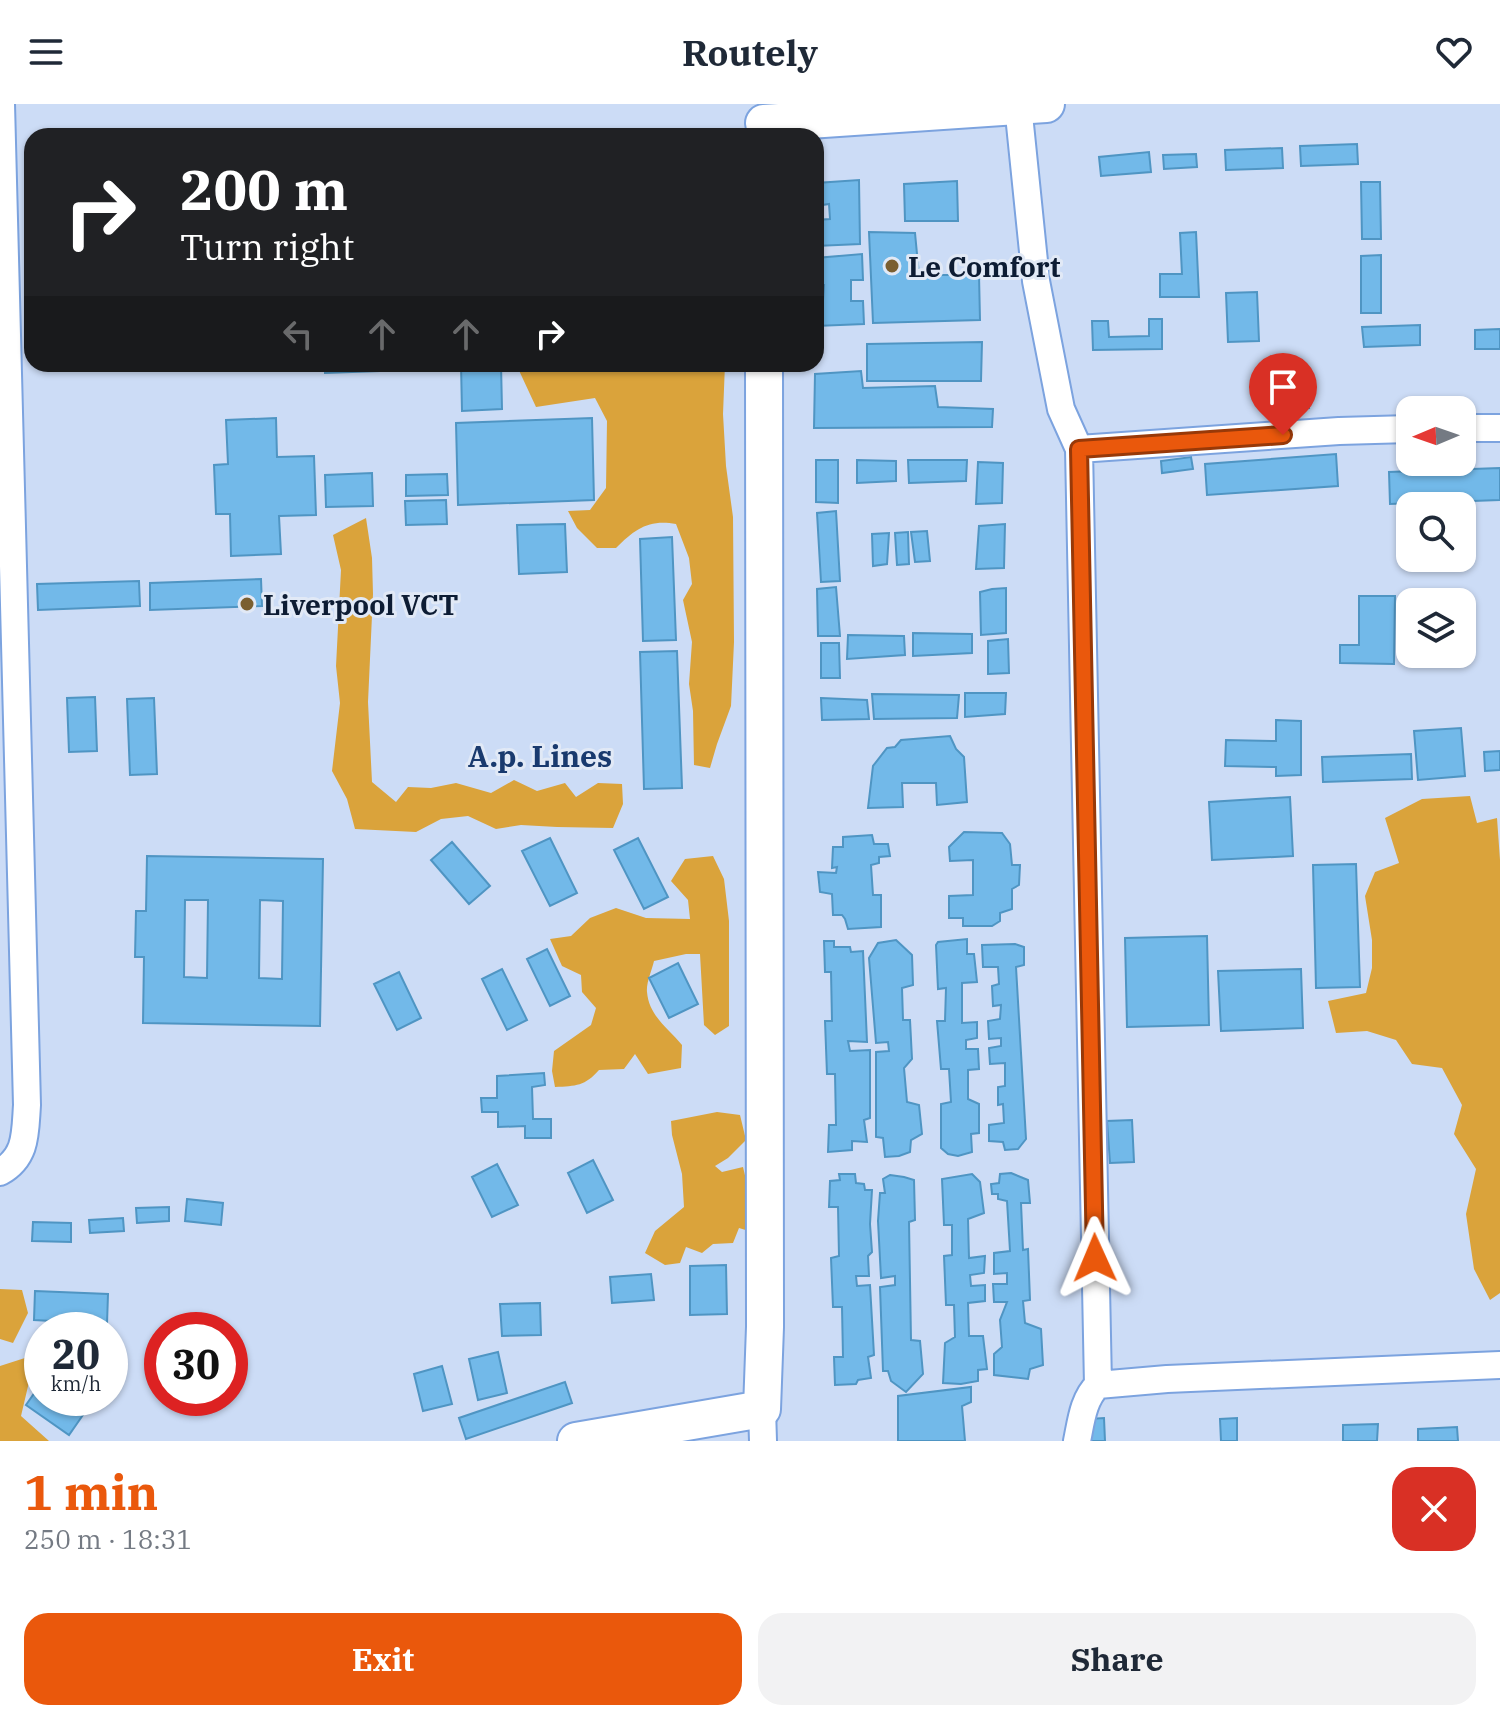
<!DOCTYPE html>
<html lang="en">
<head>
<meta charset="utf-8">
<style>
  :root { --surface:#fff; --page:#f2f2f3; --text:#1f2937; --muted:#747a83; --accent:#ea580c }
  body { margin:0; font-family:"IBM Plex Serif",serif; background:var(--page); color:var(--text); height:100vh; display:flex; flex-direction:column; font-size:30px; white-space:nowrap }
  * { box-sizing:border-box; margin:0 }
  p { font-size:26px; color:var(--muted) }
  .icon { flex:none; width:44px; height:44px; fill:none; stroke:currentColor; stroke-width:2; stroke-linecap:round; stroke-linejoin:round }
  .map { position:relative; height:1337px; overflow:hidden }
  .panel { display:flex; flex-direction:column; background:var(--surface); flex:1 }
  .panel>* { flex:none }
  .banner { position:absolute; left:24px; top:24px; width:800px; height:244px; border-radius:24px; box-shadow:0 2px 6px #0004; background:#202124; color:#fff; overflow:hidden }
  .needle { width:52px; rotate:268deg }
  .controls { position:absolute; left:1396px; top:292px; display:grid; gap:16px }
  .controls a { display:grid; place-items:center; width:80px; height:80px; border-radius:16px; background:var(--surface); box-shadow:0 2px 6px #0004; font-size:40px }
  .speed { position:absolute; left:24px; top:1208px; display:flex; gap:16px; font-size:40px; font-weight:700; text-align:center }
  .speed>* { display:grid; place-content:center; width:104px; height:104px; border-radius:50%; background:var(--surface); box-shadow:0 2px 6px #0004; line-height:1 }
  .speed small { font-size:20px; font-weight:400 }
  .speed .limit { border:12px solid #d22; background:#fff; color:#111 }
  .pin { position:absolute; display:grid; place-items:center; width:68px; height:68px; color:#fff; margin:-82px -34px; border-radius:50% 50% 50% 0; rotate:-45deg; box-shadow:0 0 8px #0007 }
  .pin .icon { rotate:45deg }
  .me { position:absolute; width:88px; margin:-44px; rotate:359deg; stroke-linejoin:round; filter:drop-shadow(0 0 6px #0008) }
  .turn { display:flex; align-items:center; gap:28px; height:168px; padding:0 24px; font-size:36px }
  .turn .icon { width:104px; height:104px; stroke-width:2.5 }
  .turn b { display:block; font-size:56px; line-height:68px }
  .lanes { display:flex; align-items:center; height:76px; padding:0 24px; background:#0003; justify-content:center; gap:40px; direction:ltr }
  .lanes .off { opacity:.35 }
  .round { display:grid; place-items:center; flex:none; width:84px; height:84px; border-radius:24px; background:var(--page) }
  .summary { display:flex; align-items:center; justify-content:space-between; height:136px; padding:0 24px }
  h1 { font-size:48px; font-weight:700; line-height:60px; color:var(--accent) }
  .primary-button { display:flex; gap:16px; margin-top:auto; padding:16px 24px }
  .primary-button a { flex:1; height:92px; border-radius:24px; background:var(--accent); color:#fff; font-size:32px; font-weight:700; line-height:92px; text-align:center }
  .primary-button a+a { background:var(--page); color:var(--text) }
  header { display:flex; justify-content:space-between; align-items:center; height:104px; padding:0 24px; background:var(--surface); font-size:36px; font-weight:700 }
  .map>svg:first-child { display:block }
  .forest { fill:#daa33b }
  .building { fill:#72b9e9; stroke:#4f95c3; stroke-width:2; fill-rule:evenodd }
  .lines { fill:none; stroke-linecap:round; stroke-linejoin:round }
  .street-casing { stroke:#7ca3df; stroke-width:30 }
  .secondary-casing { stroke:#7ca3df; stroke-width:40 }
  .street { stroke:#fff; stroke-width:26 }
  .secondary { stroke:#fff; stroke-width:36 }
  .route-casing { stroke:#983908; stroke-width:20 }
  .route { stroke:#ea580c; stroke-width:14 }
  .poi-dot { fill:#7a5f31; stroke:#e1e9f6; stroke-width:3 }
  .labels { text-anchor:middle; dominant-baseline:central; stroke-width:6; stroke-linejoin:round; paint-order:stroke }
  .poi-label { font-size:28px; font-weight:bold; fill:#0d1c33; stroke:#e1e9f6; text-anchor:start }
  .neighbourhood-label { font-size:30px; font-weight:bold; fill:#193a6e; stroke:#e1e9f6 }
</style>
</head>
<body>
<header><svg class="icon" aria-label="menu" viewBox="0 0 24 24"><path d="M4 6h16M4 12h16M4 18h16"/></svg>Routely<svg class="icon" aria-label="heart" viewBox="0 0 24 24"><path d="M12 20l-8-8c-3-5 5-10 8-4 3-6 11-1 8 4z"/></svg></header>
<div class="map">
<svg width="1500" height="1337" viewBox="0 0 1500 1337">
  <rect width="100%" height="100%" fill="#ccdcf6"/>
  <path class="forest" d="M516 260H725L723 310 726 362 733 413 734 538 731 602 717 640 710 664 694 661 693 607 689 580 692 538 683 496 692 480 689 454 676 420C649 415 635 425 616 444H597L577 424 568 407 590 406 606 384 607 317 595 294 536 303Z
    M366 414 372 454 373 490 368 598 372 678 396 698 408 683 431 684 456 679 491 689 514 676 537 687 565 679 576 693 598 679 622 680 623 700 613 724 557 723 521 721 496 725 468 712 441 715 416 728 355 725 347 695 332 667 340 599 336 562 341 466 333 431Z
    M1470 692 1477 719 1497 714 1500 756V1189L1490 1196 1474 1165 1466 1110 1476 1065 1454 1030 1462 1001 1442 964 1412 960 1396 936 1367 927 1336 929 1328 897 1366 889 1372 864V836L1365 792 1375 768 1399 759 1385 714 1422 695Z
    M713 752 724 775 729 817V922L715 931 704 921 700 850H686L654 857C652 866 646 879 647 888 649 912 668 924 682 941L681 964 648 970 635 950 624 965 599 966C585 982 576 982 555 983L552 967 554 947 591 921 596 904 582 888 581 871 562 862 550 835 571 832 590 814 616 804 646 814 690 815 688 796 671 777 685 755Z
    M717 1008 740 1011 746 1036 728 1054 715 1062 722 1068 743 1063 750 1092 752 1128 739 1124 733 1139 713 1140 702 1149 686 1143 680 1159 665 1161 645 1149 655 1127 684 1103 682 1070 672 1031 671 1017Z
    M0 1185 22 1186 28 1209 13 1239 0 1235Z
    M28 1253 29 1278 21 1312 49 1337H0V1262Z"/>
  <path class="building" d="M1357 40 1358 60 1301 62 1300 42Z
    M1282 44 1283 64 1226 66 1225 46Z
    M1149 48 1151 68 1101 72 1099 53Z
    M1196 50 1197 63 1164 65 1163 51Z
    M859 76 860 140 816 142V116L830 115 829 100 816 102V79Z
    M957 77 958 117H905L904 80Z
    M1361 78H1380L1381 135H1362Z
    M869 128 915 129 919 171H979L980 216 873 219Z
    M1196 128 1199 193H1160V170H1182L1180 129Z
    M862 150 863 176H851V197H863L864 220 816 222V197L823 196 824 181H816V154Z
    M1381 151V209H1361V152Z
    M1257 188 1259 237 1228 238 1226 189Z
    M1149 215H1162V245L1093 246 1092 217H1108L1109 233 1149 232Z
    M1420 221V241L1364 243 1362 223Z
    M1500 225V245H1475V226Z
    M982 238 981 277H867V240Z
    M41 260H142V261L41 264Z
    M325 260H408V266L325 269Z
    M461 260H501L502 305 462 307Z
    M861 267 863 284 935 282 938 303 993 305 992 323 814 324 815 270Z
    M1307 280 1309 304 1266 307 1265 282Z
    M276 314 277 353 314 352 316 411 279 412 281 450 231 452 230 410H216L214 361 228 360 226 316Z
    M592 314 594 396 458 401 456 319Z
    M1336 350 1338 382 1207 391 1205 360Z
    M1191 353 1193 365 1162 369 1161 357Z
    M816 356H838V399L816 398Z
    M857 356 896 357V377L857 379Z
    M908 356H967L966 377 909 379Z
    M978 358 1003 359 1002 399 976 400Z
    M1500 364V396L1390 400 1389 368Z
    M372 369 373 402 326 403 325 371Z
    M447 370 448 391 406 392V371Z
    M446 396 447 420 406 421 405 397Z
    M836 407 840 477 821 478 817 409Z
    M565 420 567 468 519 470 517 421Z
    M1005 420 1004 464 976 465 979 422Z
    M927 427 930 457 915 458 911 428Z
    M908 428 909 460 897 461 895 429Z
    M889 429 887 460 873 462 872 430Z
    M672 433 676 536 643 537 640 435Z
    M261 475 262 502 150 506V479Z
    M139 477 140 502 38 506 37 480Z
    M836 483 840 532H818L817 485Z
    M1006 484V529L981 531 980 488 992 485Z
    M1359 492H1395L1394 560 1340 559V541H1359Z
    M913 529 972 530V549L913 552Z
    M848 531 904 532 905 551 847 555Z
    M1008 535 1009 569 988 570V537Z
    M821 539H839L840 574H821Z
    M677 547 682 684 644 685 640 548Z
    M965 589H1006L1005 610 965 613Z
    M872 590 959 591 957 614 874 615Z
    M95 593 97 647 69 648 67 594Z
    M154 594 157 670 130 671 127 595Z
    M821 594 867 596 869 615 822 616Z
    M1276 616 1301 617V671L1276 672V663L1225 662 1226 636 1276 637Z
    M1461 624 1465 672 1418 676 1414 627Z
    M950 632 956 645 964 653 967 698 937 701 936 679H902L903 703 868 704 873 662 887 644 895 643 901 636Z
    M1500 647V666L1485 667 1484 648Z
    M1411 650 1412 675 1323 678 1322 653Z
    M1290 693 1293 752 1212 756 1209 698Z
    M964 728 1002 729 1010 740 1012 761H1020L1019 781 1012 785V805L1000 809V817L992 822H963V814H949V792L973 791V756L950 757 949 743Z
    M872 731 874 740H888L890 752 879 753V759L871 761 873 791H881V823L848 825 845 815 842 811H833L832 790 820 788 818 768 836 769 837 763 832 764 833 743H843V733Z
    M550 734 577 789 550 802 522 747Z
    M638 734 668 793 644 805 614 746Z
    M452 738 490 782 469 800 431 756Z
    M147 752 323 755 320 922 143 919 144 853H135L136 807H146ZM185 796H208L207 874 184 873ZM260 796 283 797 282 875 259 874Z
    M1356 760 1360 883 1316 884 1313 761Z
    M1207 832 1209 921 1127 923 1125 834Z
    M967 835V850H974L977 878 962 879V919L977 918V934L966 936V945H978L979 965 968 966V995L979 1000V1029L971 1030 972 1048 958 1052 948 1050 941 1044V1000L951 998 949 965H941L937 917H945L946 884 938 885 936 841 938 838Z
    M896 836 912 851 913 881 902 884 903 916H910L912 955 904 964 907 998 919 1001 922 1030 911 1036 910 1048 899 1052 885 1053 883 1034 876 1033V948L889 947 888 938 876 939 869 854 878 839Z
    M824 837H834V843H850L851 848 863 847 867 938 848 937 850 947 870 946V1014L864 1016 867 1038 852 1037V1046L828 1048 829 1021H836L835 970H827L825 917H832L831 868H825Z
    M1015 840 1024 843V861L1016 863 1026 1035 1018 1045 1005 1046 1003 1038 989 1037V1021L1004 1019 1003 1000 998 1001V983L1005 982V959L990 960 989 944 1001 942V934L989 935 988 917 1000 915 1001 901 993 902 992 882 999 880 998 863H983L982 841Z
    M547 845 570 892 550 902 527 855Z
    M678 859 698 900 669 914 649 874Z
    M502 865 527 916 507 926 482 875Z
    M1301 865 1303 924 1221 927 1218 867Z
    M399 868 421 914 397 926 374 880Z
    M544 969 545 981 532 983 533 1015H551V1034H525V1022L498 1023V1008H482L481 994H497V972Z
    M1132 1016 1134 1058 1110 1059 1107 1017Z
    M593 1056 613 1096 587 1109 568 1069Z
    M497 1060 518 1101 492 1113 472 1073Z
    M1011 1069 1028 1076 1030 1099H1021L1023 1146 1028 1145 1030 1196 1023 1197 1025 1219 1041 1225 1043 1261 1030 1265 1028 1275 994 1271V1250L1002 1243 1000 1216 1007 1198H994L993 1180H1007V1169L994 1170V1149L1010 1147 1007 1097 998 1095V1090H992L991 1080 999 1079 1000 1070Z
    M839 1070H855L856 1079 864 1080 865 1086H872L870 1120 872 1148 868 1152 869 1172H856L857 1182 870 1181 874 1251 868 1253 871 1274 858 1276 856 1280 835 1281 834 1253H843L842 1203H833L831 1154 839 1152 838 1103H829L830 1077 840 1076Z
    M972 1070 980 1078 984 1109 968 1115 969 1154 985 1152 984 1169 970 1171 971 1182 985 1181V1197L968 1199 969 1232H983L987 1265 978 1266V1277L961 1280 943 1279 945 1239 955 1233 954 1201H946L944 1152 952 1151V1121H944L942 1075Z
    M890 1071 904 1073 914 1076 915 1116 909 1118 911 1236 920 1237 923 1270 906 1288 891 1277 888 1267H883L880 1183 895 1181V1172L881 1174 878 1117 880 1089H885L883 1075Z
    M187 1095 223 1099 221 1121 185 1117Z
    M169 1103V1117L137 1119 136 1104Z
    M123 1114 124 1127 90 1129 89 1116Z
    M33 1118 71 1119V1138L32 1137Z
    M726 1161 727 1210 690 1211V1162Z
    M651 1170 654 1196 612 1199 610 1173Z
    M35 1187 108 1190 107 1220 34 1216Z
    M540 1199 541 1231 502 1232 500 1200Z
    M498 1248 507 1289 478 1296 469 1255Z
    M442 1262 452 1300 423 1307 414 1270Z
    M42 1278V1294H66L85 1308 69 1331 26 1301Z
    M565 1278 572 1299 466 1335 459 1314Z
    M971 1283V1298L962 1302 965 1337H898V1292Z
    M1104 1314 1105 1337H1090L1089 1315Z
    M1237 1314V1337H1221L1220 1315Z
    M1378 1320 1377 1337H1343V1321Z
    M1457 1323 1458 1337H1418V1325Z"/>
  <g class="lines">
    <defs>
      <path id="street" d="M1018 1 1036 177 1061 305 1079 345 1098 1281
        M1462 324H1500
        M1079 345 1339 327 1410 325
        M0 1068C27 1053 25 1029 27 1001L1 0
        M762 1305 763 1337
        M1077 1337C1081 1318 1083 1295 1098 1281L1167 1275 1500 1261"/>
      <path id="secondary" d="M764 19 1046 0
        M576 1337 762 1305 765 1223 764 260"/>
    </defs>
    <use href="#street" class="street-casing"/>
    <use href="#secondary" class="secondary-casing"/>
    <use href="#street" class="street"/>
    <use href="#secondary" class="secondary"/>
  </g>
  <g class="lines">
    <defs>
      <path id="route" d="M1095 1154 1079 345 1283 331"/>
    </defs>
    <use href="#route" class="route-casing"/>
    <use href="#route" class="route"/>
  </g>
  <g class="poi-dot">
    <circle cx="892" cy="162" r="8"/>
    <circle cx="247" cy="500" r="8"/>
  </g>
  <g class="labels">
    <g class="poi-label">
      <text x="908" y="162">Le Comfort</text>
      <text x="263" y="500">Liverpool VCT</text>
    </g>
    <g class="neighbourhood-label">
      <text x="540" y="651">A.p. Lines</text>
    </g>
  </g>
</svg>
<div class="controls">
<a><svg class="needle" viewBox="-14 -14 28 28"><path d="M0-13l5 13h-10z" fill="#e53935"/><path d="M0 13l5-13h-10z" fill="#747a83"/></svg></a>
<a><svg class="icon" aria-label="search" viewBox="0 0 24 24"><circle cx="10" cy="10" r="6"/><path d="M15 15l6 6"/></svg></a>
<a><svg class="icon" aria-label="layers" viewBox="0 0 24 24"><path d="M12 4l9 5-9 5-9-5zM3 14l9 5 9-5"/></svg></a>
</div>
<div class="speed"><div>20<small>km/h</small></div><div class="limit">30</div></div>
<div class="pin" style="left:1283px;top:331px;background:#d93025"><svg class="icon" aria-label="arrive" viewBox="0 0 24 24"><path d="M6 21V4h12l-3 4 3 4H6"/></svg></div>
<svg class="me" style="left:1095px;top:1154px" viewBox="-20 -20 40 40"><path d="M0-17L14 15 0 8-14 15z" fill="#ea580c" stroke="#fff" stroke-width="4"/></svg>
<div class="banner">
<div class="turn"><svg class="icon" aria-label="right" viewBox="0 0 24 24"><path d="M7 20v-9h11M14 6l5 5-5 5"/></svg><div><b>200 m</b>Turn right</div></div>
<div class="lanes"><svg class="icon off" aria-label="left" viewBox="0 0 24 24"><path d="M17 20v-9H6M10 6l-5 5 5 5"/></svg><svg class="icon off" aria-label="ahead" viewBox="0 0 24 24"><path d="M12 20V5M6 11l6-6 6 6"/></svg><svg class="icon off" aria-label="ahead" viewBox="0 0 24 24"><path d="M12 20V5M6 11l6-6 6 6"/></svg><svg class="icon" aria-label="right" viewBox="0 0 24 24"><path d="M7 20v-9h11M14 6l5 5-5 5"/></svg></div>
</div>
</div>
<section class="panel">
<div class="summary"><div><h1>1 min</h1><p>250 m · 18:31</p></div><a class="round" style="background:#d93025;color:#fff"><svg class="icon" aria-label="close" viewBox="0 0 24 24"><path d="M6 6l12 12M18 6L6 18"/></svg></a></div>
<div class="primary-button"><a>Exit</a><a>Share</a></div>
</section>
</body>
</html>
